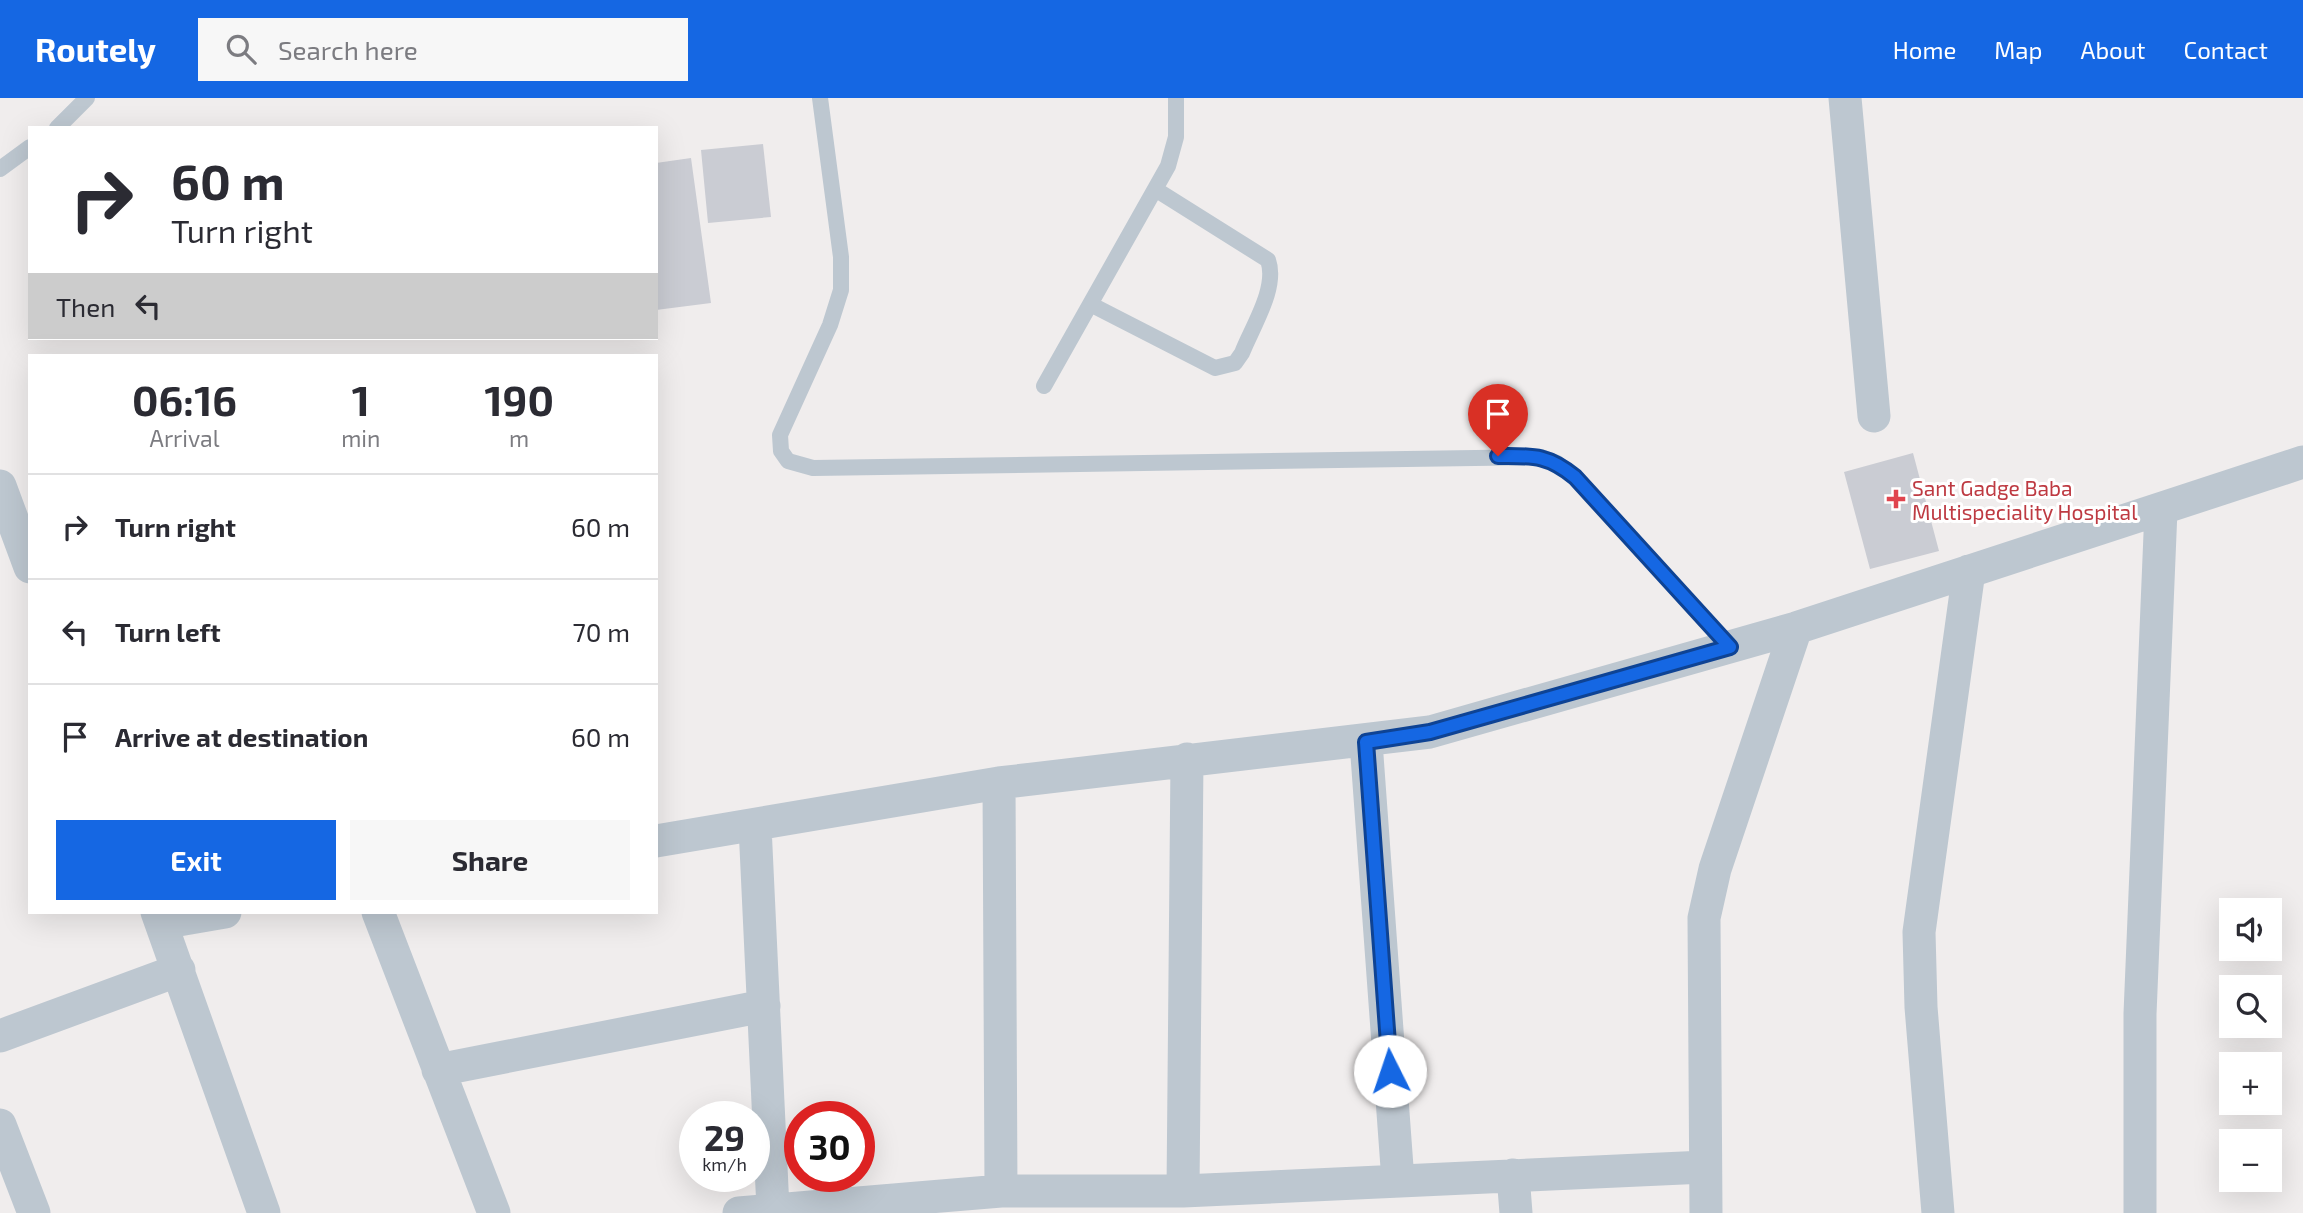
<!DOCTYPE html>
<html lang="en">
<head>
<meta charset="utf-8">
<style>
  :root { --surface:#fff; --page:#f7f7f7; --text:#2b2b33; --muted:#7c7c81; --line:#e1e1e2; --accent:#1567e3 }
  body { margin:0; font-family:"Exo 2",sans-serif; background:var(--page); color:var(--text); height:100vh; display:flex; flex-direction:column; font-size:26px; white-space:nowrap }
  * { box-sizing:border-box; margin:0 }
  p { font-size:23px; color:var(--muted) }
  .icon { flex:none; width:38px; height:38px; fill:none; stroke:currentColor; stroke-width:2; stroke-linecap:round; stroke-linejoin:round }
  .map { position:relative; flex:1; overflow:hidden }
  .sheet { position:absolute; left:28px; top:256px; width:630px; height:560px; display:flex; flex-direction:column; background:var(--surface); border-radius:0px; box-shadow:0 7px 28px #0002 }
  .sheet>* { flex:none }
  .banner { position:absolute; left:28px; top:28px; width:630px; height:214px; border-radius:0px; box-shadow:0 7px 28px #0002; background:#fff; color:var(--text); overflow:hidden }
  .fabs { position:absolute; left:2219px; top:800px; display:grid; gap:14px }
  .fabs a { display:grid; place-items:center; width:63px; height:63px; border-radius:0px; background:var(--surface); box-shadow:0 7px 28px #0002; font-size:35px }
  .speed { position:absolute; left:679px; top:1003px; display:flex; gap:14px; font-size:35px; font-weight:700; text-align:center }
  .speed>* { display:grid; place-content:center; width:91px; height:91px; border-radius:50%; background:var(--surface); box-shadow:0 7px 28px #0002; line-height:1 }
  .speed small { font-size:18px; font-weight:400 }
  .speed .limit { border:10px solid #d22; background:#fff; color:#111 }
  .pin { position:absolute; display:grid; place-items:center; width:60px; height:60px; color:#fff; margin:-72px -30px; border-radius:50% 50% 50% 0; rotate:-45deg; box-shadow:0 0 7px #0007 }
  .pin .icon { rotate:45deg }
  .me { position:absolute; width:77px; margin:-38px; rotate:356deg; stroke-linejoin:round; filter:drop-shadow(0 0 5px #0008) }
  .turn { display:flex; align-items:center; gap:24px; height:147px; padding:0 28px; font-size:32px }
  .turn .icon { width:91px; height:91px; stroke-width:2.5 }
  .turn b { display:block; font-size:49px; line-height:60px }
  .then { display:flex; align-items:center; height:66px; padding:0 28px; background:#0003; gap:14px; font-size:26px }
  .eta { display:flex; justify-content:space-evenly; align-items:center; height:119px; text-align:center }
  .eta b { font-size:42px; font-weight:700; line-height:49px }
  .primary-button { display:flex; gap:14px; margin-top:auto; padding:14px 28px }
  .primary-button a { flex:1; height:80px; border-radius:0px; background:var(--accent); color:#fff; font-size:28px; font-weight:700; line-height:80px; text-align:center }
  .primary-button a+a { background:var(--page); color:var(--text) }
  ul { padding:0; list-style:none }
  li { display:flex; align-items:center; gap:21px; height:105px; padding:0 28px; border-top:2px solid var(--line) }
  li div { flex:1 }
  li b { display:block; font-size:26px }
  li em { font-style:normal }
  header { display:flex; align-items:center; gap:42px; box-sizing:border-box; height:98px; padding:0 35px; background:var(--accent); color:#fff }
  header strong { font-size:33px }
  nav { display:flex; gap:38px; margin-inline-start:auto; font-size:24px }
  .search { width:490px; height:63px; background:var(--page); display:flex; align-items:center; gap:18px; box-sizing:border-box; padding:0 24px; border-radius:0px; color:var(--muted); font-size:26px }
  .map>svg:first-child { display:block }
  .building { fill:#caccd3 }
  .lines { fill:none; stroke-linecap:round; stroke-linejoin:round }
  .lane { stroke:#bdc7d0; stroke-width:16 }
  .street { stroke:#bdc7d0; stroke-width:33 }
  .route-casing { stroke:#0e4394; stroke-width:18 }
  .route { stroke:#1567e3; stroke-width:12 }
  .health-dot { fill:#e0444e; stroke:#fff; stroke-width:2.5 }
  .labels { text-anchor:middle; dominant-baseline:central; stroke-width:6; stroke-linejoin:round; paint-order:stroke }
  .health-label { font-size:21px; fill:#be3a42; stroke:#fff; text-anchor:start }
</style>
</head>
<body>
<header>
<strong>Routely</strong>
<div class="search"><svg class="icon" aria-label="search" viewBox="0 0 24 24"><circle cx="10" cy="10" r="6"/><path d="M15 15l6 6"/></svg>Search here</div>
<nav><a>Home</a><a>Map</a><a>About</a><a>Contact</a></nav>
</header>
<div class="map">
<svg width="2303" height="1115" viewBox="0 0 2303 1115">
  <rect width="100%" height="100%" fill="#f0eded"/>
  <path class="building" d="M763 46 771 119 708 125 701 52Z
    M691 60 711 205 656 212V65Z
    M1913 355 1939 453 1870 471 1844 374Z"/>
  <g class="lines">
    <path class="lane" d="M820 0 841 159V192L830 227 780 337 781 353 788 363 813 370 1541 359 1557 365 1575 379 1729 549
      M57 30 87 0
      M0 71 30 49
      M1092 207 1215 270 1235 265 1242 255C1252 229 1278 190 1268 162L1155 91
      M1044 288 1168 68 1176 39V0"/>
    <path class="street" d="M1845 0 1874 318
      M0 388 30 469
      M1366 644 1398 1083
      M999 685 1001 1093
      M755 728 773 1111
      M656 743 999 685 1430 634 1796 530 2303 364
      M157 814 264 1115
      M378 814 494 1115
      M161 825 225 814
      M0 938 179 872
      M438 972 764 908
      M0 1027 34 1115
      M1513 1077 1516 1115
      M1183 1093 1187 661
      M739 1115 1001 1093H1183L1705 1069
      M1706 1115 1704 820 1715 771 1796 530
      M1938 1115 1921 909 1919 834 1969 473
      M2140 1115V916L2161 412"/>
  </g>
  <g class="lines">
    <defs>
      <path id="route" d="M1390 973 1366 644 1430 634 1730 549 1575 379C1547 356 1532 358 1498 358"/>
    </defs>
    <use href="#route" class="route-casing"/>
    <use href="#route" class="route"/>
  </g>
  <path class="health-dot" d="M1892.5 390.5h7v7h7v7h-7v7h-7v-7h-7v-7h7z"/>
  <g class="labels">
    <g class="health-label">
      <text x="1912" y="389">Sant Gadge Baba<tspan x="1912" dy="24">Multispeciality Hospital</tspan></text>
    </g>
  </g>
</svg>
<div class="fabs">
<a><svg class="icon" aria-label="sound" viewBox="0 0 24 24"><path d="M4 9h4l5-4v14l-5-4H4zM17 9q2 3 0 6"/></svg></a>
<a><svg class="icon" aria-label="search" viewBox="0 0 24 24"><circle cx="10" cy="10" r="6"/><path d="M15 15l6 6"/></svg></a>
<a>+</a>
<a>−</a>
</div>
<div class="speed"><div>29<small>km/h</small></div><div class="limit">30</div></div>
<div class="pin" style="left:1498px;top:358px;background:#d93025"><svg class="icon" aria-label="arrive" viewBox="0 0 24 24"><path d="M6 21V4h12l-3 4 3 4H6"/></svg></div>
<svg class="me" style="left:1390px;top:973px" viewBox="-20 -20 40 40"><circle r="19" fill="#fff"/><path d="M0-13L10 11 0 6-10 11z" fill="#1567e3"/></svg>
<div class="banner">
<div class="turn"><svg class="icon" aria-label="right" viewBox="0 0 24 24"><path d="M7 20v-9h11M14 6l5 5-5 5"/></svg><div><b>60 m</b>Turn right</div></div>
<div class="then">Then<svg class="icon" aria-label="left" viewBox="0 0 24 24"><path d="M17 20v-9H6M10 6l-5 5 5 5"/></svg></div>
</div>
<section class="sheet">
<div class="eta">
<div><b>06:16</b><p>Arrival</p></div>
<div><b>1</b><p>min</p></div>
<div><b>190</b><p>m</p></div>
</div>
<ul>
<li><svg class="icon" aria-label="right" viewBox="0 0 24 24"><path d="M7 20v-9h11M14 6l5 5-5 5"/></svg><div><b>Turn right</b></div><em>60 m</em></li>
<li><svg class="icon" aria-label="left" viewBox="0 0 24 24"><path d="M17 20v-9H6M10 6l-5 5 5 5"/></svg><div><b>Turn left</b></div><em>70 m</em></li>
<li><svg class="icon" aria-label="arrive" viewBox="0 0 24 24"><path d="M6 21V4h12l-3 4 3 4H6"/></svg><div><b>Arrive at destination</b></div><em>60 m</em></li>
</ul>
<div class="primary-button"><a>Exit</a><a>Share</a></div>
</section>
</div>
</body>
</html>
